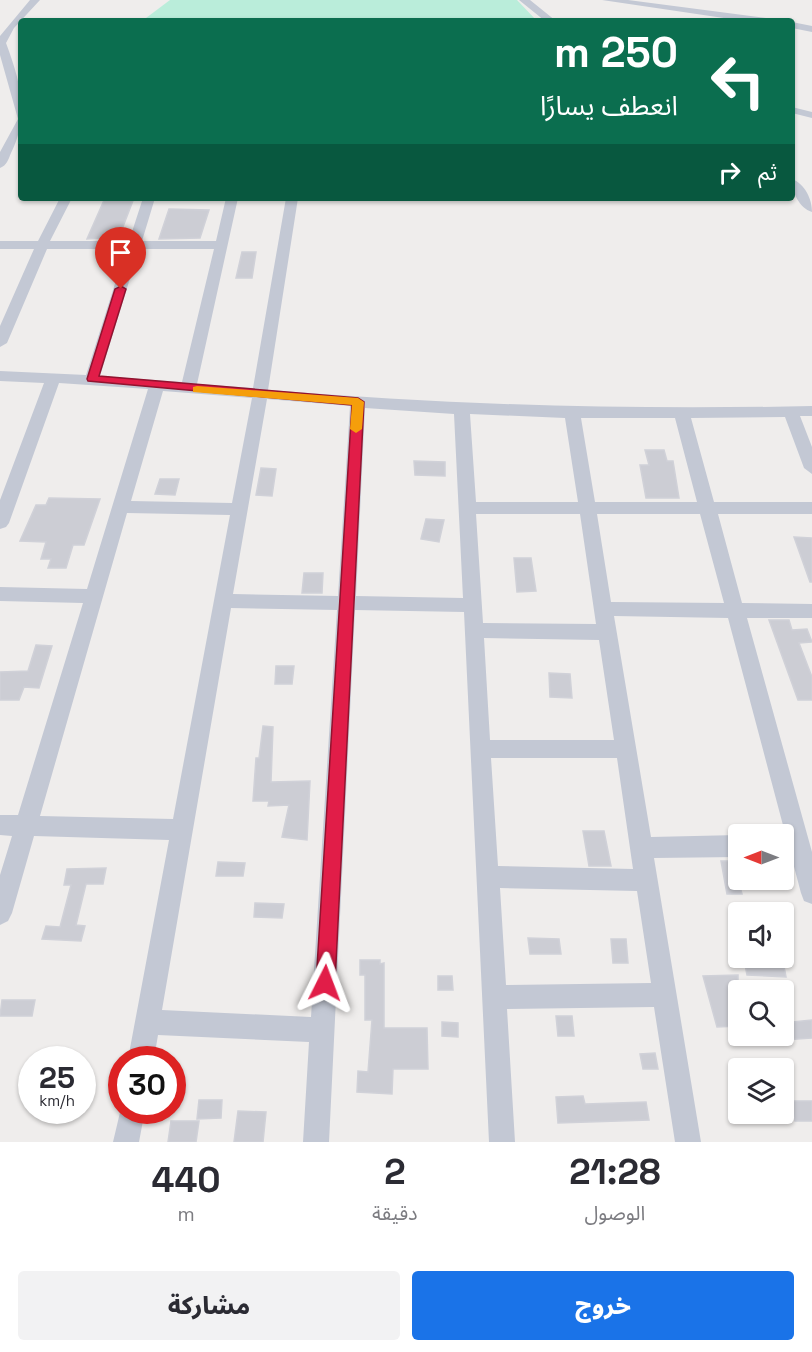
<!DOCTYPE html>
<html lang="ar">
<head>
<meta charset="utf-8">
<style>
  :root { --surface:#fff; --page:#f2f2f3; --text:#2b2b33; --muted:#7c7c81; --accent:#1a73e8 }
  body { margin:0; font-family:"Space Grotesk","Noto Sans Arabic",sans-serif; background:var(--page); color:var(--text); direction:rtl; height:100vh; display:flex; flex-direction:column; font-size:22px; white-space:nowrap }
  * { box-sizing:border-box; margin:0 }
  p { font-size:20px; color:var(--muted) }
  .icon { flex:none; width:33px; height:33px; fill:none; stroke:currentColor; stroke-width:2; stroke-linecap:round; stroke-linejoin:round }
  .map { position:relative; height:1142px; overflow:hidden; direction:ltr }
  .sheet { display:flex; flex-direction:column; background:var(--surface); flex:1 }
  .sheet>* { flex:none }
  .hud { position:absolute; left:18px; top:18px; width:777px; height:183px; border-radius:6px; box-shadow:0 2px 4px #0004; direction:rtl; background:#0b6e4f; color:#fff; overflow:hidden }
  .needle { width:39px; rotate:270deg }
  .controls { position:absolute; left:728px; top:824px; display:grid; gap:12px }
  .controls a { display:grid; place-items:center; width:66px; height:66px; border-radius:6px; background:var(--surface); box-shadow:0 2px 4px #0004; font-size:30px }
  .speed { position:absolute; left:18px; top:1046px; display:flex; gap:12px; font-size:30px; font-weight:700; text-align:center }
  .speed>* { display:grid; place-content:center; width:78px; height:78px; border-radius:50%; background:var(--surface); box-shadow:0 2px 4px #0004; line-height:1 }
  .speed small { font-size:15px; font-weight:400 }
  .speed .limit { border:9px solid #d22; background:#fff; color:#111 }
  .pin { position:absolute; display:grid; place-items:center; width:51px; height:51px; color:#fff; margin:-62px -26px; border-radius:50% 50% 50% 0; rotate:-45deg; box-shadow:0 0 6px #0007 }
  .pin .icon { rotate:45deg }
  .me { position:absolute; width:66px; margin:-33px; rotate:3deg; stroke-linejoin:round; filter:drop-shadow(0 0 4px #0008) }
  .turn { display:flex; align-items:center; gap:21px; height:126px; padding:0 18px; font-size:27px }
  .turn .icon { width:78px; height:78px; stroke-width:2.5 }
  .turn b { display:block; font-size:42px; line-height:51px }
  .then { display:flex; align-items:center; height:57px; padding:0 18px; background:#0003; gap:12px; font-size:22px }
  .eta { display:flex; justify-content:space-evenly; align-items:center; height:102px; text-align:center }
  .eta b { font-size:36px; font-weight:800; line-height:42px }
  .primary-button { display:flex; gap:12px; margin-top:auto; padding:12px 18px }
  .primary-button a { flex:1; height:69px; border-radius:6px; background:var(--accent); color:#fff; font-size:24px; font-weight:800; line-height:69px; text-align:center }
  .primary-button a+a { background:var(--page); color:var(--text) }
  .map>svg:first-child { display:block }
  .green { fill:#baedda }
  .building { fill:#cccdd4; stroke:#d0d1d8; stroke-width:1.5 }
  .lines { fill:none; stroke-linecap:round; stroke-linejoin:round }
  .street { fill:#c3c8d4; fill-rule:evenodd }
  .route { fill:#e11d48; stroke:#92132f; stroke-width:1.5 }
  .slow { fill:#f59e0b }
</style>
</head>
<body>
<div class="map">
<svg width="812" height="1142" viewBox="0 0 812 1142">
  <rect width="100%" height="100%" fill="#efedec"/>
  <path class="green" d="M170 0H517L537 21H142Z"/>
  <path class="building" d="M105 198H134L119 237 87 239Z
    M169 209 209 210 200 238 159 239Z
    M242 252H256L252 278H236Z
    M645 450H664L667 461H673L679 498H646L640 465H649Z
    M414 461 445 462V476L415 475Z
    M261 468 276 469 272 496 256 495Z
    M160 479H179L175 495 155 494Z
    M49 498 100 499 84 545H73L66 568H48L51 559H41L46 542 20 541 36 505H46Z
    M426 519 444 520 439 542 421 539Z
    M794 537 812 538V582H810Z
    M514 558H531L536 591 517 592Z
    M304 573H323L322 593H302Z
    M769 620H789L792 630 807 629 812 642 799 643 812 677V700H798Z
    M36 645 52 646 39 688 24 687 19 700H0V672L28 671Z
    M276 666H294L292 684H275Z
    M549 673 570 674 572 698 550 697Z
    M263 726 273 727 271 782 310 781 307 840 282 837 289 805 268 806 269 801H253L256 758H259Z
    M583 831H604L611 866H589Z
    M721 861H738V879L742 894H727Z
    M218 862 245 863 243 876H216Z
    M106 868 103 884H86L76 925 85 926 81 941 42 939 46 926 60 927 71 885H64L67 869Z
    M255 903 284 904 282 918 254 917Z
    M528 938 559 939 561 954H530Z
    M611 939H626L628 963H613Z
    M744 959 783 961 786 977 747 975Z
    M360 960H380V964L384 963V1028H427L428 1069H393L392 1094 357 1092 358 1071 368 1072 372 1020H365V975H360Z
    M738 975V1026L717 1027 703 976Z
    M438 976H452L453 990H438Z
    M2 1000H35L32 1016H0Z
    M556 1016H572L574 1036H558Z
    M812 1020V1038L783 1040V1023Z
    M442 1022 458 1023V1037L442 1036Z
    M655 1053 658 1069H643L640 1054Z
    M583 1096 585 1104 646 1102 649 1120 558 1123 556 1097Z
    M199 1100H222L221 1118 197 1119Z
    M790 1101H812V1121H795Z
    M238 1111 266 1112 263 1142H234Z
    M171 1121H199L196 1142H168Z"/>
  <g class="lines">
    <path class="street" d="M30 0H40L14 28 6 43C20 81 30 115 11 153 8 160 7 165 0 168V152L18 119 0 55V36Z
      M519 0H530L556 21H545Z
      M602 0H628L766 18 771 21H744Z
      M792 22 812 26V32L792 28Z
      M792 107 812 112V118L792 113Z
      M792 179C805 184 812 199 812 212 799 208 792 192 792 179Z
      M60 198H72L50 241H129L143 198H155L142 241H216L226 198H238L197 384 253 388 286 198H298L268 390C451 405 631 410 812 406V416H800L812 447V474L804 468 785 417 691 418 714 502H812V514H718L742 603 812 604V618H747L812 852V904L804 901 801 893 728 618 614 616 651 837 738 835V857L654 858 701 1142H675L654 1007 507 1009 515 1142H489L464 612 355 610 329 1142H303L309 1042 158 1035 154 1059H128L169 840 34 836 12 913 8 921 0 925V875L12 836 0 835V815H18L83 603 0 601V587L87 589 148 389 59 383 9 523 6 527 0 529V500L44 383 0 381V371L86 375 126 249H47L7 343 0 347V326L34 249H0V241H38ZM139 249H214L182 382 100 376ZM163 391 252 398 232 503 131 501ZM267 399 350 406 338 596 233 594ZM365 408 454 414 463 598 356 596ZM470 414 565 418 578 502H476ZM581 418H675L697 502H595ZM127 513 230 515 173 819 40 816ZM476 514H580L596 624 483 623ZM597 514H700L724 603 611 602ZM231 608 337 610 311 1017 162 1010ZM484 638 599 640 614 740H490ZM491 758H617L633 869 498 866ZM500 888 637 891 651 983 506 985Z
      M122 1104V1110H145L139 1142H113Z"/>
  </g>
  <path class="route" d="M121 286 126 289 99 376 358 398 364 402 335 983 332 989 325 992 319 989 316 983 352 405 88 381 87 379 115 289Z"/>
  <path class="slow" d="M197 386 358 398 364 402 362 429 356 433 350 429 352 405 193 392V387Z"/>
</svg>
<div class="controls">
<a><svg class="needle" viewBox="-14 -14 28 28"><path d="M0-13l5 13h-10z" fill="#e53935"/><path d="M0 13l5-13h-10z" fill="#7c7c81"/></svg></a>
<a><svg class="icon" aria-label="sound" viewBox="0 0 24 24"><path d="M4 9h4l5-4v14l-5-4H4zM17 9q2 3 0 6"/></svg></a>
<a><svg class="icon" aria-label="search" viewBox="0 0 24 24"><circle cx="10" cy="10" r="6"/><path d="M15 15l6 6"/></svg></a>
<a><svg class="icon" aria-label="layers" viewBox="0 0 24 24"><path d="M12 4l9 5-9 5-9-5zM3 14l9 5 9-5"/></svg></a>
</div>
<div class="speed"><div>25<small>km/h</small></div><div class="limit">30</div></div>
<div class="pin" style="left:121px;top:289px;background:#d93025"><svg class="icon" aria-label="arrive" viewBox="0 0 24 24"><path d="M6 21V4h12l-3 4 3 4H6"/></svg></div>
<svg class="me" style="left:325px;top:983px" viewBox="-20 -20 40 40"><path d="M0-17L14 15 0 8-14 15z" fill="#e11d48" stroke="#fff" stroke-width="4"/></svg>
<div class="hud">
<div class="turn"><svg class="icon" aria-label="left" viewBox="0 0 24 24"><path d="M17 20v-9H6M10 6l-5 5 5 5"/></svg><div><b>250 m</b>انعطف يسارًا</div></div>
<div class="then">ثم<svg class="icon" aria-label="right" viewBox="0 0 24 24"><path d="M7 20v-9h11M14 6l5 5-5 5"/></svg></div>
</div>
</div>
<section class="sheet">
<div class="eta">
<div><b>21:28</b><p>الوصول</p></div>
<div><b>2</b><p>دقيقة</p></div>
<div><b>440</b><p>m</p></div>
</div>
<div class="primary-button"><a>خروج</a><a>مشاركة</a></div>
</section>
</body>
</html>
